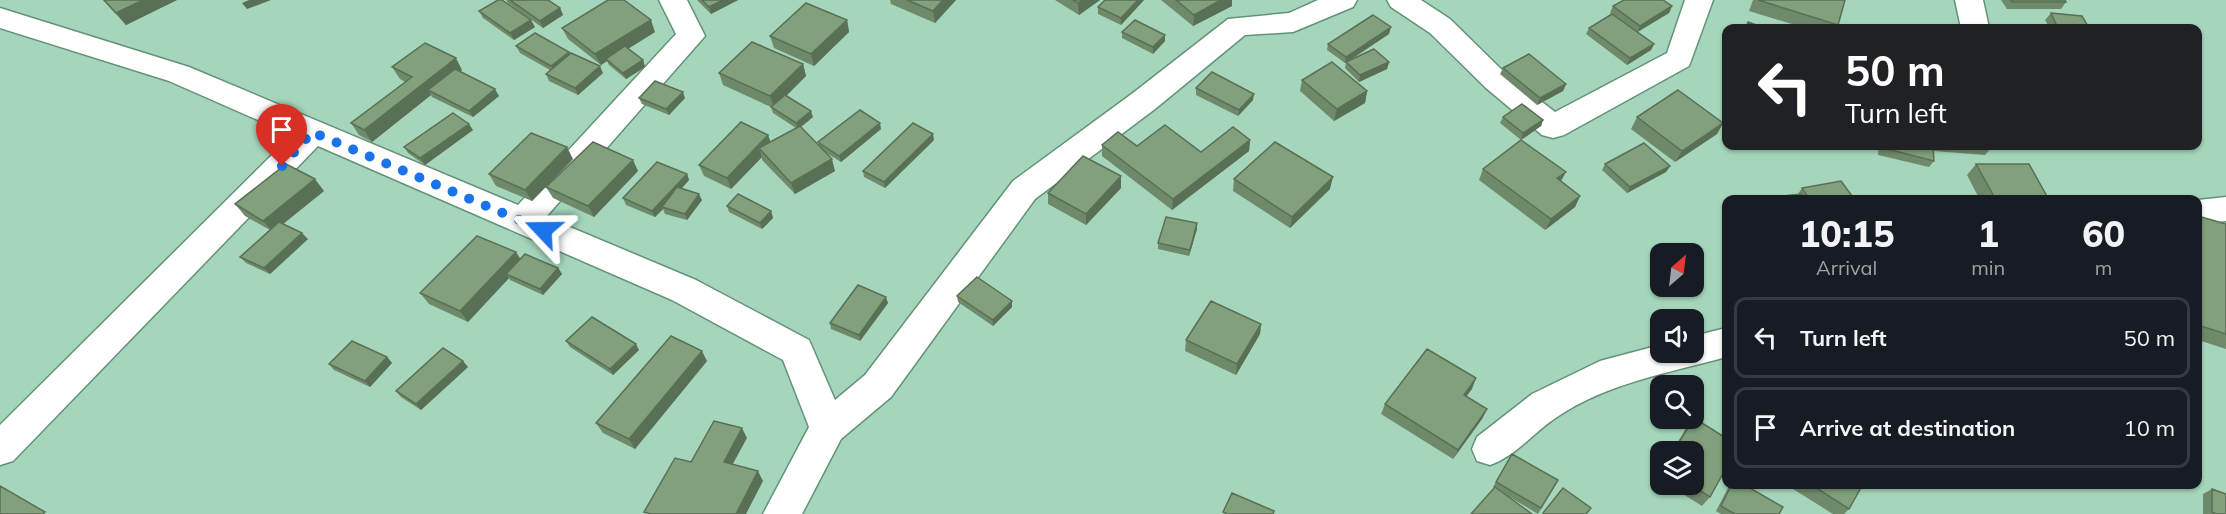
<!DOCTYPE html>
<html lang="en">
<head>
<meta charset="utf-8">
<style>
  :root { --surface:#171b24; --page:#242831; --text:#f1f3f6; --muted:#9ea1a6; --line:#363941 }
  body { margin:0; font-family:Mulish,sans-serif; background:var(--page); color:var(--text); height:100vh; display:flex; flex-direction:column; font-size:22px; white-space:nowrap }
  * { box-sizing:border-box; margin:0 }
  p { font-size:20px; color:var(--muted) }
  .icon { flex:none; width:33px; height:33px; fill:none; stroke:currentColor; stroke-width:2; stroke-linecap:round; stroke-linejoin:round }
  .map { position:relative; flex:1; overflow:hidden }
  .panel { position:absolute; left:1722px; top:195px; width:480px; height:294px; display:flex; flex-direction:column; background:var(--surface); border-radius:12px; box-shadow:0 2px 4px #0004 }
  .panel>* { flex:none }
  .top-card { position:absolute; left:1722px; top:24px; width:480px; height:126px; border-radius:12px; box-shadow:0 2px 4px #0004; background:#202124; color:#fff; overflow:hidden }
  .needle { width:39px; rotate:28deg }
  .controls { position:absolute; left:1650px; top:243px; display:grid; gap:12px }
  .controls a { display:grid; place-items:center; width:54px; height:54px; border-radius:12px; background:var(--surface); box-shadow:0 2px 4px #0004; font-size:30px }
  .pin { position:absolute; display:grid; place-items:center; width:51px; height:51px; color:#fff; margin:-62px -26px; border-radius:50% 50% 50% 0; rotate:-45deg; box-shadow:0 0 6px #0007 }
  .pin .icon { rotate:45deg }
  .me { position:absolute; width:66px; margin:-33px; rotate:293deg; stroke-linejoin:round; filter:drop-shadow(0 0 4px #0008) }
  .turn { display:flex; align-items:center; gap:21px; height:126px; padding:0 24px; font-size:27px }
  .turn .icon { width:78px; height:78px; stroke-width:2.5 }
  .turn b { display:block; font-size:42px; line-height:51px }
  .eta { display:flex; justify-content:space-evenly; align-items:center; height:102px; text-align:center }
  .eta b { font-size:36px; font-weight:800; line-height:42px }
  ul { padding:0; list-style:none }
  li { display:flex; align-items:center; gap:18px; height:81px; margin:0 12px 9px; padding:0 12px; border:3px solid var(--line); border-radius:12px }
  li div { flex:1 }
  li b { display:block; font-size:22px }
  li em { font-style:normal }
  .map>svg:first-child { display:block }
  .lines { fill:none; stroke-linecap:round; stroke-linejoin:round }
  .minor-casing { stroke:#639279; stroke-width:3 }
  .minor { fill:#fff; fill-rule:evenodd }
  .wall { fill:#6f8a6a }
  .shaded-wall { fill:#5a7056 }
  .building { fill:#81a07b; stroke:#5a7056; stroke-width:1.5 }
  .route { stroke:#1a73e8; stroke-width:10; stroke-dasharray:0 18 }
</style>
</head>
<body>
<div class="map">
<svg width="2226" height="514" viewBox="0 0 2226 514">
  <rect width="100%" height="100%" fill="#a5d6bb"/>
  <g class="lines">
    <defs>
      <path id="minor" d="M659 0H687L705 36 546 217 696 280 809 340 835 400 865 375 1013 181 1133 93 1228 19 1289 13 1318 0H1357L1353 7 1293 32 1245 35 1155 109 1035 199 891 397 841 439 802 514H763L809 427 783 360 672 300 318 146 13 461 0 465V425L292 135 169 81 0 28V8L189 67 518 205 676 34Z
        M1387 0H1421L1450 19 1506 74 1555 112 1667 53 1685 0H1713L1689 66 1564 135 1553 138 1542 135 1486 88 1430 33 1391 7Z
        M1955 0H1983L1989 28H1961Z
        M2226 197V221L2198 224V200Z
        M1726 328V357C1669 373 1607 383 1557 417 1534 432 1516 456 1490 465L1477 461 1472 449 1477 437 1532 394 1600 361 1660 345V352H1694V336Z"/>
    </defs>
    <use href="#minor" class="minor-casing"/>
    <use href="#minor" class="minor"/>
  </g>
  <path class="wall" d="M103 0H177L126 25Z
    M506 0H548L560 8 563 15 543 28 508 3Z
    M697 0H738L711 14Z
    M890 0H956L935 23 891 4Z
    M1055 0H1100L1079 15Z
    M1144 0 1121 25 1098 14V7Z
    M1161 0H1232V6L1193 26Z
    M1753 0H1845L1838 25 1835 28H1805L1749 11Z
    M2001 0H2065L2066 2 2061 9H2007Z
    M1613 6H1672L1669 13 1638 32 1654 44 1651 50 1627 65 1586 34 1589 28 1612 14 1610 13Z
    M479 11 535 27 514 40 483 18Z
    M2051 13 2089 28H2050L2045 20Z
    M847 20 849 32 814 66 774 48 770 36Z
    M562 28 655 32 628 49 643 60 645 67 626 79 609 65 607 61 601 65 568 39Z
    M1122 32 1165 35V41L1153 54 1122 38Z
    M1389 34 1349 61 1389 62 1387 69 1359 82 1345 68 1346 62 1345 63 1327 50 1328 44Z
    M516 46 569 52 570 54 603 73 578 95 549 81 546 74 550 70 520 53Z
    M803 64 806 76 786 96 813 117 801 127 819 146 818 142 881 129 841 162 825 152 835 171 795 194 762 160V157L731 189 704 176 699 165 768 135 770 142 796 128 773 113 771 107 723 85 719 73Z
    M392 67 462 70 460 72 499 96 473 117 432 97 431 95 372 142 359 135 351 123 405 82 400 79Z
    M1503 68 1566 84 1563 91 1537 105 1500 74Z
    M1302 80 1367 91 1365 103 1334 121 1300 91Z
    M1196 88 1253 100 1238 116 1196 95Z
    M639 98H685L669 115 642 104Z
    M1503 117 1543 120 1541 126 1521 140 1500 123Z
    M1637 117 1723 123 1717 134 1675 162 1631 129Z
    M473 130 425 165 408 153 404 147Z
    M934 140 885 188 864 177 863 171Z
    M1250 140 1249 151 1172 210 1102 156V145L1137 146 1201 152Z
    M1879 146H1993L1985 155 1934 151V161L1929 167 1878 155Z
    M573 159 532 201 496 186 489 174Z
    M1605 164 1670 166 1666 172 1627 193 1602 170Z
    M1976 164 2049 200H1980L1967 175Z
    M1483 169 1561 182 1580 196 1575 207 1545 230 1479 180Z
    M638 171 594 217 553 198 546 187Z
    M687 174 689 180 681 189 702 200 687 220 665 214 663 209 655 217 626 205 623 198Z
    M1121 176V188L1086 225 1048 204V193Z
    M1234 179 1330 189 1290 228 1233 191Z
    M1802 188 1855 200H1763L1764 198 1798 194Z
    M324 191 283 224 308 239 270 274 246 263 240 257 270 230 245 216 235 204Z
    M727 206 771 211 773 218 762 229 729 212Z
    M2198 216 2226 224V349L2198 340Z
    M1197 229 1189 256 1158 249V243Z
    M520 259 558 268 562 274 543 295 510 280 509 278 468 322 429 304 420 293Z
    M957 296 1012 307 993 326 958 302Z
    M888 303 860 341 831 329 830 323Z
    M1261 324 1260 334 1236 375 1185 351 1186 340Z
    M566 341 639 350 613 375 570 347Z
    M387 357 392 363 370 387 334 370 329 364Z
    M707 361 635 449 603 433 596 423Z
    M468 367 421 410 401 397 396 391Z
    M1472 389 1466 396 1487 409 1482 419 1453 459 1381 414 1385 404Z
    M1694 418 1710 497 1702 506 1667 484H1694V452H1672L1686 428Z
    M1512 454 1558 480 1538 514 1493 487Z
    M1660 470V481L1656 478Z
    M1730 484H1743L1779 514H1721L1716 511Z
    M1785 484H1863L1849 509 1844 514H1833Z
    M2212 489 2226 514H2203V494Z"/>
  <path class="shaded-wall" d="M143 0H177L126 25 116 13Z
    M249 0H271L247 9 242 3Z
    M723 0H738L711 14 709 7Z
    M943 0H956L935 23 933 11Z
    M1083 0H1100L1079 15 1078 3Z
    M1138 0H1144L1121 25V18Z
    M1221 0H1232V6L1193 26 1194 15Z
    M1672 6 1669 13 1637 32 1640 26Z
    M560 8 563 15 543 28 540 21Z
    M531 20 535 27 514 40 510 33Z
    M651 20 655 32 608 61 606 59 607 61 601 65 595 54Z
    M847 20 849 32 814 66 811 54Z
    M1391 27 1389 34 1345 63 1346 57Z
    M1165 35V41L1153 54V47Z
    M1654 44 1651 50 1627 65 1630 58Z
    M569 52 572 59 554 72 551 66Z
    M456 58 462 70 434 93 428 90 431 95 372 142 364 130Z
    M643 60 645 67 626 79 623 73Z
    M1389 62 1387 69 1359 82 1360 75Z
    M803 64 806 76 774 108 770 96Z
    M600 66 603 73 578 95 575 88Z
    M1566 84 1563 91 1537 105 1540 98Z
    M495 89 499 96 473 117 469 111Z
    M1367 91 1365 103 1334 121 1337 109Z
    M683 92 685 98 669 115 666 109Z
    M1254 94 1253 100 1238 116 1239 110Z
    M811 111 813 117 798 129 796 123Z
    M1543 120 1541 126 1521 140 1523 133Z
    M880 123 881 129 841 162 839 156Z
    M1723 123 1717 134 1675 162 1682 151Z
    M469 124 473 130 425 165 420 158Z
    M933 134 934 140 885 188 884 182Z
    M768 135 772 146 759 148 762 157 731 189 727 178Z
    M1250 140 1249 151 1172 210 1173 199Z
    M567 147 573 159 532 201 525 190Z
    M832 159 835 171 795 194 791 183Z
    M633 160 638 171 594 217 588 206Z
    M1670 166 1666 172 1627 193 1630 187Z
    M1566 172 1560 183 1557 178Z
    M687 174 689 180 664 208 662 207 663 209 655 217 652 211Z
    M1121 176V188L1086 225V214Z
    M1333 177 1330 189 1290 228 1292 217Z
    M315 179 324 191 273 232 263 221Z
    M699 194 702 200 687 220 685 214Z
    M1580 196 1575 207 1545 230 1551 219Z
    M771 211 773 218 762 229 760 223Z
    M1197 223V229L1189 256 1190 250Z
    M302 233 308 239 270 274 264 268Z
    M516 252 523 263 506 274 509 278 468 322 460 311Z
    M558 268 562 274 543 295 540 289Z
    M886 297 888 303 860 341 859 335Z
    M1012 301V307L993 326V320Z
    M1261 324 1260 334 1236 375 1237 364Z
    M636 344 639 350 613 375 610 369Z
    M702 351 707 361 635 449 629 439Z
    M387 357 392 363 370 387 365 381Z
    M463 361 468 367 421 410 416 404Z
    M1476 378 1472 389 1460 405 1464 395Z
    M1487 409 1482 419 1453 459 1458 450Z
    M742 428 747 438 729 471 724 462Z
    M758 471 763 481 746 514H736Z"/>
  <path class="building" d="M104 0H143L116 13Z
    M498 0H502L531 20 510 33 479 11Z
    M510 0H548L560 8 540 21Z
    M608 0H624L651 20 595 54 562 28Z
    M702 0H723L709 7Z
    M907 0H943L933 11Z
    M1073 0H1083L1078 3Z
    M1105 0H1138L1121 18 1098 7Z
    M1176 0H1221L1194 15Z
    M1624 0H1663L1672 6 1640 26 1613 6Z
    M1758 0H1845L1838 25Z
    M2011 0H2065L2066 2H2012Z
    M806 3 847 20 811 54 770 36Z
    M2051 13 2082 16 2089 28H2058Z
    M1612 14 1654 44 1630 58 1589 28Z
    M1373 15 1391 27 1346 57 1328 44Z
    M1135 20 1165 35 1153 47 1122 32Z
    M1748 22 1765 28H1746Z
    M535 33 569 52 551 66 516 46Z
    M752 42 803 64 770 96 719 73Z
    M425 43 456 58 364 130 351 123 412 77 392 67Z
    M625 46 643 60 623 73 606 59Z
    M1374 49 1389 62 1360 75 1346 62Z
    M571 53 600 66 575 88 546 74Z
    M1529 54 1566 84 1540 98 1503 68Z
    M1332 62 1367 91 1337 109 1302 80Z
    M455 69 495 89 469 111 428 90Z
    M1212 72 1254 94 1239 110 1196 88Z
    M655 81 683 92 666 109 639 98Z
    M1678 90 1723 123 1682 151 1637 117Z
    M785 95 811 111 796 123 771 107Z
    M1522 104 1543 120 1523 133 1503 117Z
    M860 110 880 123 839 156 818 142Z
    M453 113 469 124 420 158 404 147Z
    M741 122 768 135 727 178 699 165Z
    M913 123 933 134 884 182 863 171Z
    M1165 125 1201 152 1233 127 1250 140 1173 199 1102 145 1118 132 1137 146Z
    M800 126 832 159 791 183 759 148Z
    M531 133 567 147 525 190 489 174Z
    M1521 140 1566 172 1557 178 1580 196 1551 219 1483 169Z
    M593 142 633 160 588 206 546 187Z
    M1275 142 1333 177 1292 217 1234 179Z
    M1644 143 1670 166 1630 187 1605 164Z
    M1883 146H1933L1934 161 1883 148Z
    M1083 156 1121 176 1086 214 1048 193Z
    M657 162 687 174 652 211 623 198Z
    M286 164 315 179 263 221 235 204Z
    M1976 164H2029L2049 200H1996Z
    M1841 181 1855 200H1810L1802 188Z
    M677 187 699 194 685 214 662 207Z
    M738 194 771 211 760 223 727 206Z
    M1801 194 1804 200H1765L1764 198Z
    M2198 216 2226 224V334L2198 325Z
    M1166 217 1197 223 1190 250 1158 243Z
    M279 222 302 233 264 268 240 257Z
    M477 236 516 252 460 311 420 293Z
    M525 254 558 268 540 289 506 274Z
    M977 277 1012 301 993 320 957 296Z
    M858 285 886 297 859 335 830 323Z
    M1211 301 1261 324 1237 364 1186 340Z
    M592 317 636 344 610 369 566 341Z
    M671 336 702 351 629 439 596 423Z
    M352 341 387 357 365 381 329 364Z
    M443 348 463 361 416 404 396 391Z
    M1427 349 1476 378 1464 395 1487 409 1458 450 1385 404Z
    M1694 418 1726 438V468L1710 497 1690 484H1694V452H1673Z
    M714 421 742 428 724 462 758 471 736 514H651L644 512 675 458 691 462Z
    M1512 454 1558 480 1541 508 1496 482Z
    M1732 484H1743L1783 507 1779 514H1735L1721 506Z
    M1810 484H1863L1849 509Z
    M0 486 45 512 43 514H0Z
    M1495 487 1532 514H1471Z
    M1563 488 1591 508 1586 514H1544L1543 513Z
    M2212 489 2226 494V514H2216L2212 512Z
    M1232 493 1274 511 1273 514H1227L1223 512Z"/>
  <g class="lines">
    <path class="route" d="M282 166 312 132 543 230"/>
  </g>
</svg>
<div class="controls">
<a><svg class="needle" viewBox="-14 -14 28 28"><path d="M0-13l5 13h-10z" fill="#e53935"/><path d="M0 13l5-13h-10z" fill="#9ea1a6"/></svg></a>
<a><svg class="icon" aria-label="sound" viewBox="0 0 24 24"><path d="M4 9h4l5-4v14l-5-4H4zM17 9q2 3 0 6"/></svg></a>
<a><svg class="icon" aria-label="search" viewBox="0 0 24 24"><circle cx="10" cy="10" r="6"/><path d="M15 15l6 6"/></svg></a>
<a><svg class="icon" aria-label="layers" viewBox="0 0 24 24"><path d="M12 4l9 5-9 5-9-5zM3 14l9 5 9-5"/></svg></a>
</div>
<div class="pin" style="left:282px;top:166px;background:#d93025"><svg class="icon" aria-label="arrive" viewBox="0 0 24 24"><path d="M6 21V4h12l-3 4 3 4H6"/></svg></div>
<svg class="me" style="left:543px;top:230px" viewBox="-20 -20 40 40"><path d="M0-17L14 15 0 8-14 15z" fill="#1a73e8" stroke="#fff" stroke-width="4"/></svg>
<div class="top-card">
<div class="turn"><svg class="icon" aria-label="left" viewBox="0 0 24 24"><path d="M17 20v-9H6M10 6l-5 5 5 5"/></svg><div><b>50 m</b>Turn left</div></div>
</div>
<section class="panel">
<div class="eta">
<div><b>10:15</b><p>Arrival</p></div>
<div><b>1</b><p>min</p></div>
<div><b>60</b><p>m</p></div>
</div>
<ul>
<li><svg class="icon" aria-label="left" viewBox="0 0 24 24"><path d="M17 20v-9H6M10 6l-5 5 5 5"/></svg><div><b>Turn left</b></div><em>50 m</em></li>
<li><svg class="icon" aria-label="arrive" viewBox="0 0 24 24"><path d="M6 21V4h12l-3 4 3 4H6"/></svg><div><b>Arrive at destination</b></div><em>10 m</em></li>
</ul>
</section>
</div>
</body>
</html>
